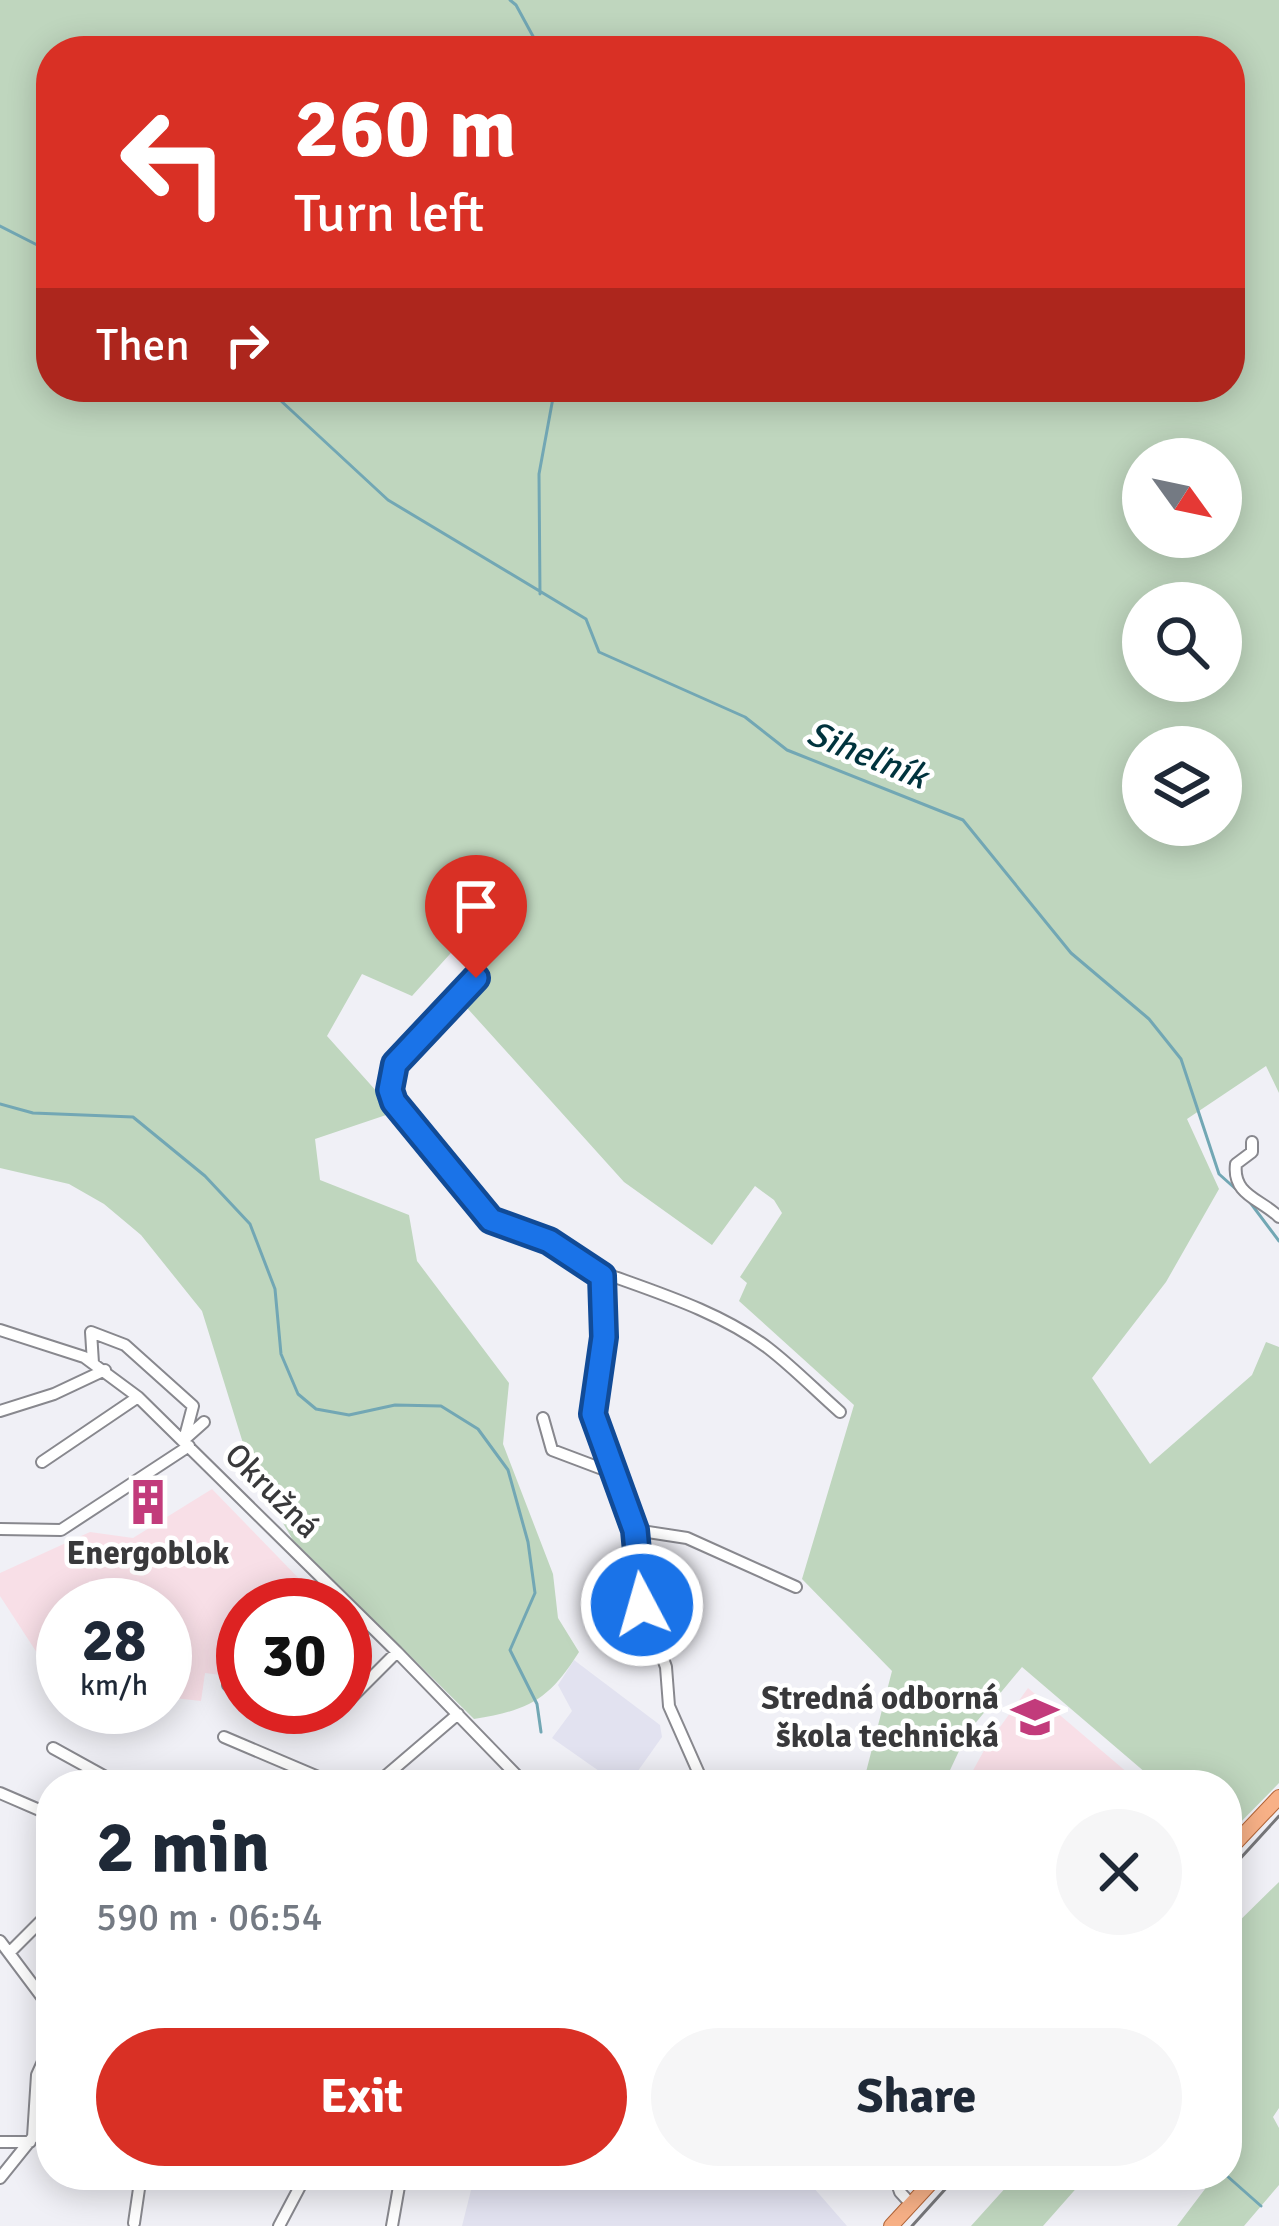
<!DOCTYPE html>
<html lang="en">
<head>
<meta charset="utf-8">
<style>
  :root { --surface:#fff; --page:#f6f6f7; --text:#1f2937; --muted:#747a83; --accent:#d93025 }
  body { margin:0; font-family:Signika,sans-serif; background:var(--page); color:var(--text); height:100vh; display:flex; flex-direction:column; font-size:45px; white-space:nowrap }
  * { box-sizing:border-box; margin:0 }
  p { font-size:39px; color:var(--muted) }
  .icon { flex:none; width:66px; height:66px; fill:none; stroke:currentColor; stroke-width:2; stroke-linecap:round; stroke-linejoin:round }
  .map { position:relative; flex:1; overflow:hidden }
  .drawer { position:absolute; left:36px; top:1770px; width:1206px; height:420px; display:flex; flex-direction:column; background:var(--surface); border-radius:48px; box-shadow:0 6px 30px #0003 }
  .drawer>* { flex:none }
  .hud { position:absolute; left:36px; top:36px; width:1209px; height:366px; border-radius:48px; box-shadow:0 6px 30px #0003; background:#d93025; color:#fff; overflow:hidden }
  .needle { width:78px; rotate:123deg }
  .tools { position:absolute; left:1122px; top:438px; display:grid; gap:24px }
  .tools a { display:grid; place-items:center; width:120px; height:120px; border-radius:50%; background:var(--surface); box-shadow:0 6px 30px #0003; font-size:60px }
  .speed { position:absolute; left:36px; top:1578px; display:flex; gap:24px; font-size:60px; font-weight:700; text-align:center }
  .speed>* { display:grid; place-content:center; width:156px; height:156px; border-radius:50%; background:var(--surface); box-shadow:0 6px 30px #0003; line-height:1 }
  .speed small { font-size:30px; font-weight:400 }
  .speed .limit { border:18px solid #d22; background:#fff; color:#111 }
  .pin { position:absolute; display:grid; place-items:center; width:102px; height:102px; color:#fff; margin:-123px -51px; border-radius:50% 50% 50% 0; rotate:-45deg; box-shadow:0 0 12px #0007 }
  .pin .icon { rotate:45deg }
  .me { position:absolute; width:132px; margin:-66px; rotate:354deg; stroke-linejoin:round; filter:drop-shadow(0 0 9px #0008) }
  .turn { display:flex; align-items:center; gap:42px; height:252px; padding:0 60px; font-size:54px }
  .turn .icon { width:156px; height:156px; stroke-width:2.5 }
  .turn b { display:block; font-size:84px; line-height:102px }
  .then { display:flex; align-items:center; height:114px; padding:0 60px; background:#0003; gap:24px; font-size:45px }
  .round { display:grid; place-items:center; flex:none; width:126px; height:126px; border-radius:63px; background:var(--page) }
  .overview { display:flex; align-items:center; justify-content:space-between; height:204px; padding:0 60px }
  h1 { font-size:72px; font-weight:700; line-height:90px }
  .action { display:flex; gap:24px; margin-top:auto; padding:24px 60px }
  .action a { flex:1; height:138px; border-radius:72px; background:var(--accent); color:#fff; font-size:48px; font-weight:700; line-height:138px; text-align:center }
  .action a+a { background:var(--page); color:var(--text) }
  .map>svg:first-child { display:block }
  .built { fill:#e2e2f0 }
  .education { fill:#f8dfe7 }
  .green { fill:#bfd6be; fill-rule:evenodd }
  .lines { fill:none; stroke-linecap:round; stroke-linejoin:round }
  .stream { stroke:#72a7b4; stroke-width:3 }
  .minor-casing { stroke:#88888e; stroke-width:14 }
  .major-casing { stroke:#b26538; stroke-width:16 }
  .minor { stroke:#fff; stroke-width:10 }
  .major { stroke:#f8b187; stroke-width:14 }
  .rail { stroke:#767679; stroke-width:3 }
  .route-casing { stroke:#114b97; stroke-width:30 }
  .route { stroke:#1a73e8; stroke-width:21 }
  .labels { text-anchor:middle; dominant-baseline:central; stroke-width:9; stroke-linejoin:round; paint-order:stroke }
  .street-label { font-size:33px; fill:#39393b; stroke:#fff }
  .poi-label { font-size:33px; font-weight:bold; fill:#39393b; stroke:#fff }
  .water-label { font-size:36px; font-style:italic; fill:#00333d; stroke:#fff }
</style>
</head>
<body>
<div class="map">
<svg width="1279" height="2226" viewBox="0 0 1279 2226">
  <rect width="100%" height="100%" fill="#f0f0f6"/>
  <path class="built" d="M574 1660 660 1725 662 1737 628 1785H619L552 1738 572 1711 558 1685Z
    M492 2175H819L813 2187 847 2226H462L472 2186Z"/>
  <path class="education" d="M212 1489 312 1592 300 1605H243V1668L221 1675 205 1673 201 1701 165 1697V1605H63V1663L41 1659 0 1596V1573L90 1532 133 1538Z
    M1028 1688 1142 1785H965L987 1745Z"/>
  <path class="green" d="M0 0H1279V1093L1266 1066 1187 1119 1219 1189 1166 1282 1092 1378 1150 1464 1252 1375 1266 1342 1279 1347V1783L1227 1836V1785H1160L1022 1667 968 1732 943 1785H879L865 1776 892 1671 802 1579 854 1405 739 1301 747 1283 740 1277 782 1213 774 1200 755 1186 712 1245 624 1182 459 999 491 975 480 965 477 955 459 944 412 996 362 974 327 1036 395 1112 315 1139 320 1180 409 1215 417 1261 509 1383 503 1444 553 1574 558 1618 579 1652C549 1700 529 1710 474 1719L293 1540 251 1469 202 1311 141 1235 104 1204 69 1184 0 1168ZM51 51H1230V387H51ZM1143 459H1221V537H1143ZM1143 603H1221V681H1143ZM1143 747H1221V825H1143Z
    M1279 1882V2108L1273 2117 1279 2128V2185L1244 2226H1177L1205 2189 1202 2175H1227V1933Z
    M1017 2175H1088L1043 2226H971Z"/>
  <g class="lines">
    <path class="stream" d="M510 0 516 5 541 51
      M0 226 51 252
      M266 387 388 500 586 619 599 652 745 717 787 750 963 820 1071 953 1149 1019 1181 1059 1219 1174 1238 1191
      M540 594 539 474 555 387
      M0 1104 33 1113 133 1117 205 1176 250 1224 275 1289 281 1354 298 1394 316 1409 349 1415 395 1405 441 1406 478 1429 508 1470 528 1542 535 1593 510 1650 537 1704 541 1732
      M1249 1201 1279 1241
      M1226 2175 1261 2206"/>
    <defs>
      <path id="minor" d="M476 978 395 1064 390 1090 394 1102 491 1221 549 1241 602 1276
        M1252 1142V1152L1236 1164C1232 1195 1261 1199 1279 1217
        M0 1330 84 1357 138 1397 397 1652 526 1785
        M93 1363 91 1332 125 1345 193 1406 184 1440
        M0 1411 54 1394 105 1370
        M543 1418 552 1450 613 1473
        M186 1438 204 1422
        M42 1462 138 1397
        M0 1529 61 1530 189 1446
        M635 1530 687 1538 796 1587
        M314 1605 329 1587
        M228 1685 243 1689
        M345 1704 397 1652
        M306 1707 326 1711 341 1707
        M224 1737 337 1785
        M53 1748 120 1785
        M368 1785 382 1779 458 1714
        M704 1785 669 1706 666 1667 638 1590 635 1530 603 1450 593 1414 604 1337 602 1276H612C665 1295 723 1314 768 1348 794 1368 816 1391 840 1412
        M0 1793 51 1815
        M0 1941 51 2009
        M9 1953 51 1911
        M0 2142H30
        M894 2175 900 2192 911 2204
        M0 2178 33 2137 37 2075 51 2044
        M134 2223 141 2175
        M279 2226 306 2175
        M392 2226 401 2175"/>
      <path id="major" d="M1227 1852 1279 1797
        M891 2226 938 2175"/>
    </defs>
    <use href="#minor" class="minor-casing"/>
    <use href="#major" class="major-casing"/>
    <use href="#minor" class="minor"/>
    <use href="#major" class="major"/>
    <path class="rail" d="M1227 1873 1279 1816
      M912 2226 958 2175"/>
  </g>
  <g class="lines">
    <defs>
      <path id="route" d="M476 978 395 1064 390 1090 394 1102 491 1220 549 1241 602 1276 604 1337 593 1414 635 1530 642 1605"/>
    </defs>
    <use href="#route" class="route-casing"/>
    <use href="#route" class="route"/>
  </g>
  <defs>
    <symbol id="building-bare" viewBox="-9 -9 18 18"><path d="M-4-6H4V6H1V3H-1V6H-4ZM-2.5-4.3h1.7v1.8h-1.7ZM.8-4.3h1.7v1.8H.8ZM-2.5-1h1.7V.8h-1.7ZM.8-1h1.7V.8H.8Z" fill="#c23b7b" stroke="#fff" stroke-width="2.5" paint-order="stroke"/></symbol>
    <symbol id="school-bare" viewBox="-9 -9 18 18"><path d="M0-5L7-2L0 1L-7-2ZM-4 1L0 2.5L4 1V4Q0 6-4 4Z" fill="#c23b7b" stroke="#fff" stroke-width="2.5" paint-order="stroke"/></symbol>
  </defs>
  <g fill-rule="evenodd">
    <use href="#building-bare" x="115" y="1469" width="66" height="66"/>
    <use href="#school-bare" x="1002" y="1684" width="66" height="66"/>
  </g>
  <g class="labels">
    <g class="street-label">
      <text transform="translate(272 1491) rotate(45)">Okružná</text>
    </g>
    <g class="poi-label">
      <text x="148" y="1553">Energoblok</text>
      <text x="999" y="1698" text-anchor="end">Stredná odborná<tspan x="999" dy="38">škola technická</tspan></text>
    </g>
    <g class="water-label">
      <text transform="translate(867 755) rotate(22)">Siheľník</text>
    </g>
  </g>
</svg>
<div class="tools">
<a><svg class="needle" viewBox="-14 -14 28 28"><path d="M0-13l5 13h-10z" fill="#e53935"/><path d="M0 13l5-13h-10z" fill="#747a83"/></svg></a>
<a><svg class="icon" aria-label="search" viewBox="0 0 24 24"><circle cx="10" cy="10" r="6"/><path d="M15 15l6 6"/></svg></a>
<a><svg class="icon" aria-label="layers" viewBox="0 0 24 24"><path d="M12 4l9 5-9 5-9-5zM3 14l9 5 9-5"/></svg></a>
</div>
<div class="speed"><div>28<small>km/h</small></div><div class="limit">30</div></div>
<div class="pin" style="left:476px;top:978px;background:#d93025"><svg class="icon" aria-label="arrive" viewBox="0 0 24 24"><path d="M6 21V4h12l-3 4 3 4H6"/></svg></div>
<svg class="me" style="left:642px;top:1605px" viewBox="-20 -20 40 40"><circle r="17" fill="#1a73e8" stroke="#fff" stroke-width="3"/><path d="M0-11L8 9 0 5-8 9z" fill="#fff"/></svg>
<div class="hud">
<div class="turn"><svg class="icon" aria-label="left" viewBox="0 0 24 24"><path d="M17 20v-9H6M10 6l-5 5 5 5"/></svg><div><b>260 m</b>Turn left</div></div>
<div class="then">Then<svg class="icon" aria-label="right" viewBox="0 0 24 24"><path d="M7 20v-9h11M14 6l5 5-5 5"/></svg></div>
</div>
<section class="drawer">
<div class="overview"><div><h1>2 min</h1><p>590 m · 06:54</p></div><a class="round"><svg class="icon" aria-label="close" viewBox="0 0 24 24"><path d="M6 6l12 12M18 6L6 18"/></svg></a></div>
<div class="action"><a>Exit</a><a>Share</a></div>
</section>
</div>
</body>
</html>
